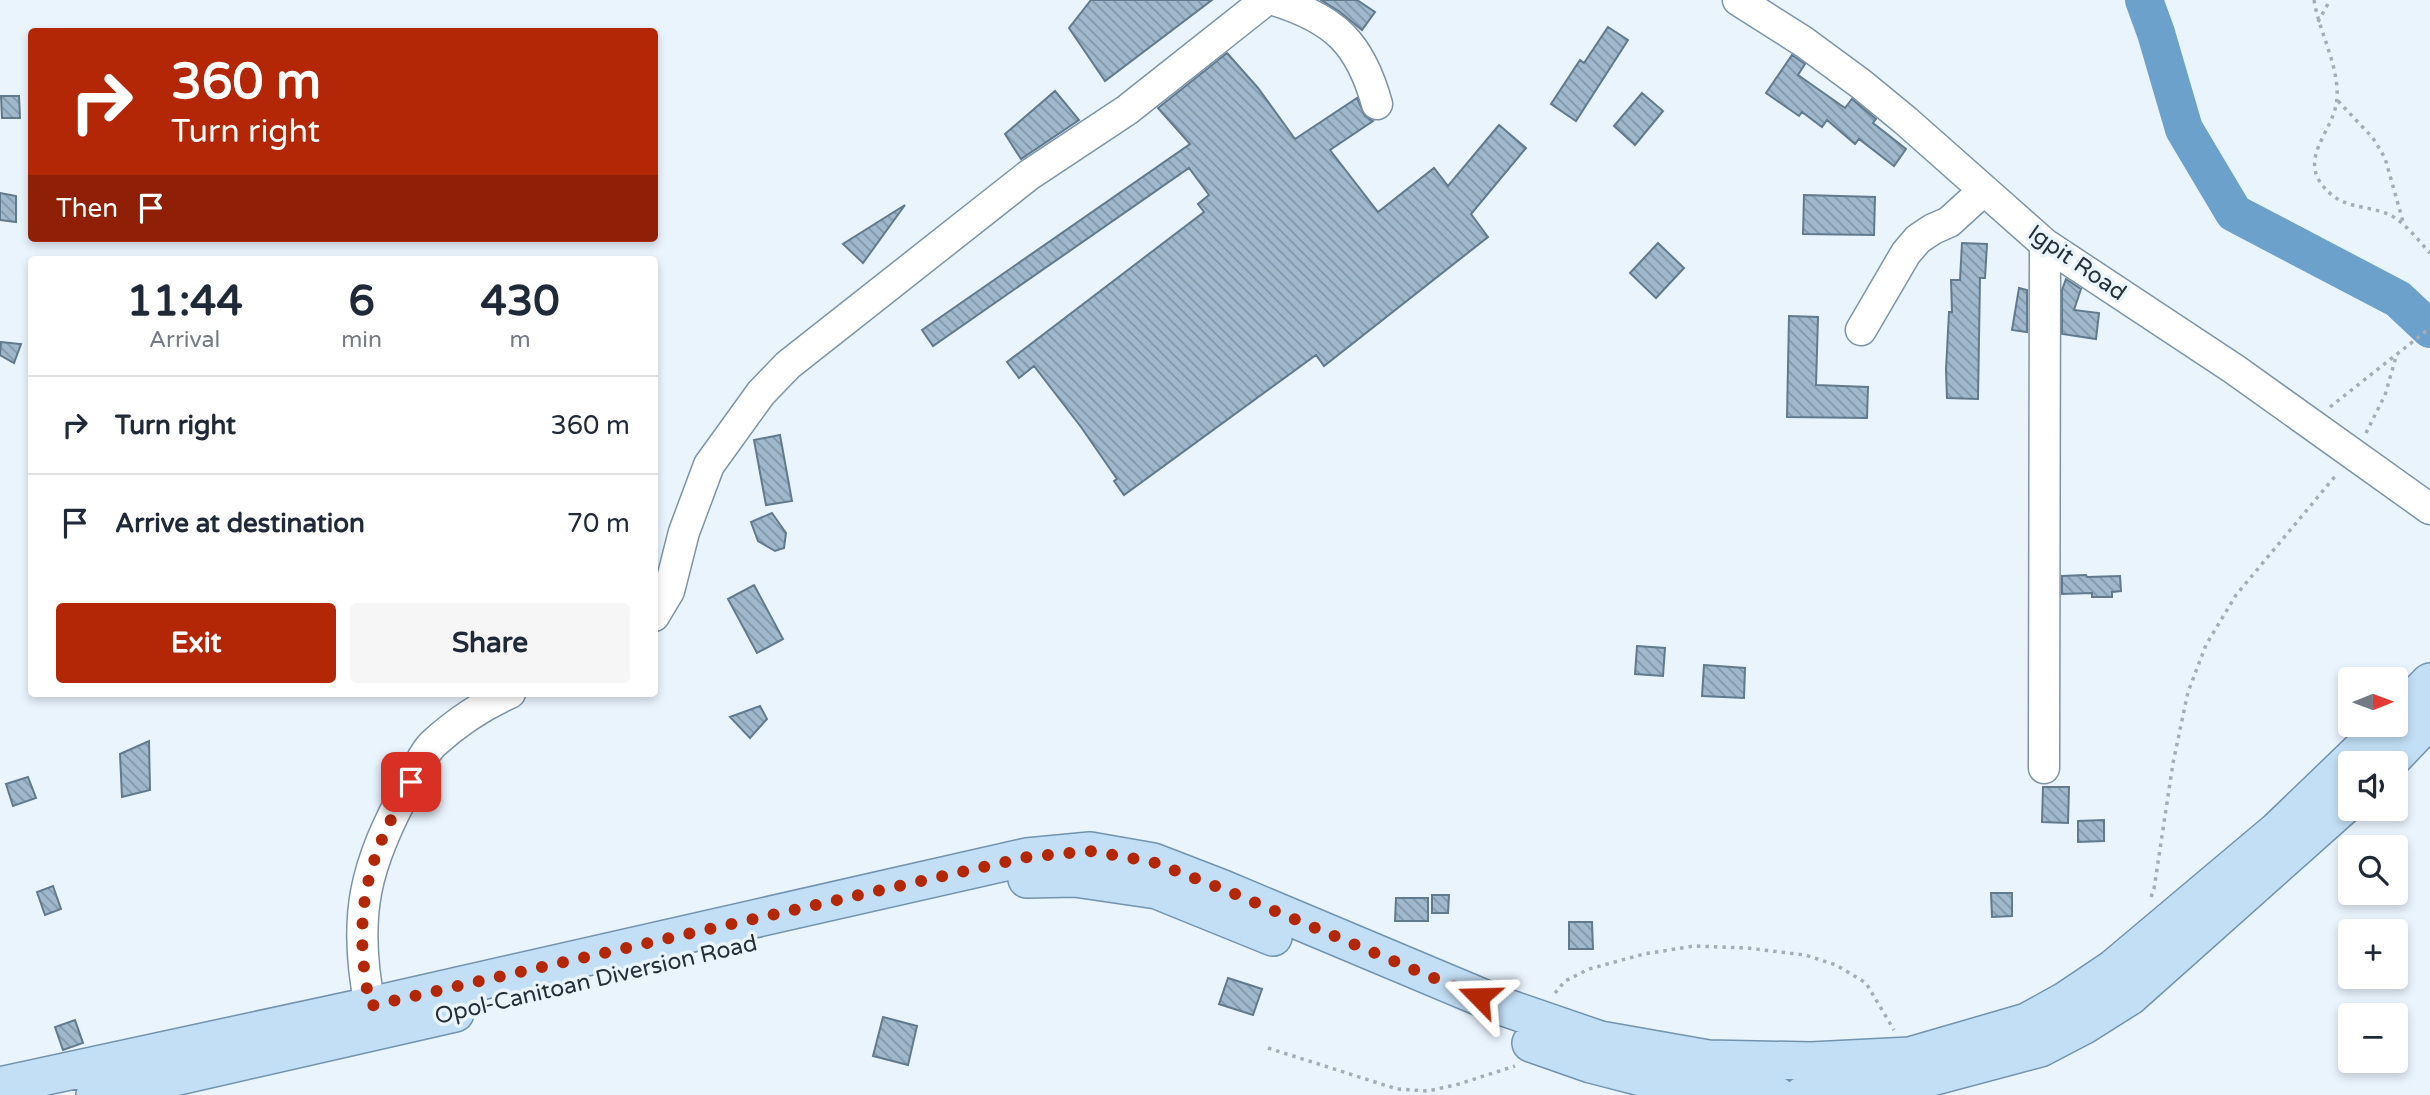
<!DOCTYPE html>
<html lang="en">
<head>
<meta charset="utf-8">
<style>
  :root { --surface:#fff; --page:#f6f6f7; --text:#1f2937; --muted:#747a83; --line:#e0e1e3; --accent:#b32707 }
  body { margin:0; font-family:"Varela Round",sans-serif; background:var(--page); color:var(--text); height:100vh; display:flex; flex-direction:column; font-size:26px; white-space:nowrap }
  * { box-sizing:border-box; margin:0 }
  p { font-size:23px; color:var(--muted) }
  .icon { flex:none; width:38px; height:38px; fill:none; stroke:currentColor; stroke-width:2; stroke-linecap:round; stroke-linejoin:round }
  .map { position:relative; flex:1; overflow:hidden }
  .details { position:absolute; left:28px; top:256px; width:630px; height:441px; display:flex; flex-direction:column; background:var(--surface); border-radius:7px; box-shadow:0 4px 10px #0003 }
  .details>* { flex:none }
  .hud { position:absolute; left:28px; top:28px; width:630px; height:214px; border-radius:7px; box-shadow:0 4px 10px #0003; background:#b32707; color:#fff; overflow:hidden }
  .needle { width:46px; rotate:89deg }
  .tools { position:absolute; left:2338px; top:667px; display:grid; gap:14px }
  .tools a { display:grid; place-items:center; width:70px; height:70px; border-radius:7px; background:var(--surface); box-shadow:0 4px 10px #0003; font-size:35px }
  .pin { position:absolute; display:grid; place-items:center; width:60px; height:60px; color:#fff; margin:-30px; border-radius:14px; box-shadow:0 4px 10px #0006 }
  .me { position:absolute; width:77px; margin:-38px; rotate:292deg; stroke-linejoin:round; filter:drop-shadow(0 0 5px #0008) }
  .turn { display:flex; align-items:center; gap:24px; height:147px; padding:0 28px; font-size:32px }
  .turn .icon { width:91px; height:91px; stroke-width:2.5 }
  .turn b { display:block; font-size:49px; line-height:60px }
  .then { display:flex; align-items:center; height:66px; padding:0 28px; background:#0003; gap:14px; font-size:26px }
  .eta { display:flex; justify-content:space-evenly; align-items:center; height:119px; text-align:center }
  .eta b { font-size:42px; font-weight:800; line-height:49px }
  .button { display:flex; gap:14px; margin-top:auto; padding:14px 28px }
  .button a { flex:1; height:80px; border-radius:7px; background:var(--accent); color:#fff; font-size:28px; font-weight:800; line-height:80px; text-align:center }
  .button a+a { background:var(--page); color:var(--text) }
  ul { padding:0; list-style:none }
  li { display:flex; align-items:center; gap:21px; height:98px; padding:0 28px; border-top:2px solid var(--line) }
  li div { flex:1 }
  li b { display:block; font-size:26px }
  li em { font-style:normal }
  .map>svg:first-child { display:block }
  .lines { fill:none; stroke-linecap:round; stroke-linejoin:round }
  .river { stroke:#6ca1cb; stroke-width:38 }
  .building { fill:url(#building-back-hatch); stroke:#627a8d; stroke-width:2 }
  .minor-casing { stroke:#7c94a8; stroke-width:33 }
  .major-casing { stroke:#7293ae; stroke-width:40 }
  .path { stroke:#a4aeb6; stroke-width:3.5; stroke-dasharray:3.5 5; stroke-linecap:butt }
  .minor { stroke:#fff; stroke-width:30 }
  .major { stroke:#c3dff5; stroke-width:37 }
  .route { stroke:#b32707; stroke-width:12; stroke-dasharray:0 21.6 }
  .labels { text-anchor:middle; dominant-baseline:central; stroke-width:7; stroke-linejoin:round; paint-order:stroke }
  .street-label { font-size:23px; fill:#252f37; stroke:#eaf4fd }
</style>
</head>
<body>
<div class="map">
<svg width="2430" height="1095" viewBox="0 0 2430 1095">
  <defs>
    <pattern id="building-back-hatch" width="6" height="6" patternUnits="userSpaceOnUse" patternTransform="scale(1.75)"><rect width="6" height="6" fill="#9fb8cc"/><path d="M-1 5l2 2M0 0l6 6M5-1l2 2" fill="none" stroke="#8196a6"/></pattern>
  </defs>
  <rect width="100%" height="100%" fill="#eaf4fd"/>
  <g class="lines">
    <path class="river" d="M2144 0 2156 33 2184 129 2234 213 2398 299 2430 329"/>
  </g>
  <path class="building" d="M1091 0H1212L1105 81 1069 28Z
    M1321 0H1357L1375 12 1362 30 1340 12Z
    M1608 27 1628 40 1576 121 1551 104 1580 60 1584 63Z
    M1227 53 1258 88 1295 139 1357 98 1365 116 1373 121 1330 150 1378 212 1434 168 1448 186 1499 125 1526 148 1471 214 1488 237 1324 366 1316 355 1124 495 1114 481 1117 479 1081 427 1034 366 1019 378 1007 362 1204 212 1198 204 1209 195 1189 168 933 346 922 330 1190 144 1158 108Z
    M1792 55 1805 64 1798 75 1845 108 1852 99 1876 119 1873 123 1906 149 1894 166 1859 139 1855 144 1827 120 1822 127 1802 112 1799 116 1766 93Z
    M1055 91 1079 120 1021 159 1005 134Z
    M1642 93 1663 111 1635 145 1614 126Z
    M1 96H19L20 118H2Z
    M0 193 16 196V222L0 220Z
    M1804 195 1875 197 1874 235 1803 234Z
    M905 205 863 263 843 244Z
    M1658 243 1684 268 1656 298 1630 273Z
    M1962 243 1987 244 1985 278H1980L1978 399 1947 398 1946 370 1949 312H1952L1951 280H1960Z
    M2066 279 2081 289 2074 310 2099 313 2096 339 2062 334V290Z
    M2019 288 2027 290V332L2012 330Z
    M1789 316 1818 317 1816 385 1868 387 1867 418 1787 417Z
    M1 342 21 344 14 363 0 355Z
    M780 435 792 501 766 505 754 440Z
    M772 513 786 533 784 548 775 551 758 541 751 522Z
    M2086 575 2087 577 2120 576 2121 591 2112 592V597H2092V593L2062 594V576Z
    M754 585 783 639 757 653 728 599Z
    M1637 646 1665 648 1663 676 1635 674Z
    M1704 665 1745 668 1744 698 1702 696Z
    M760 706 767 719 750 738 730 717Z
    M149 741 150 790 122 797 120 754Z
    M28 777 36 798 13 806 6 784Z
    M2043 787H2069L2068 823 2042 822Z
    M2104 820V841L2078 842V821Z
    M53 886 61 909 45 915 37 892Z
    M1991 893H2012V916L1992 917Z
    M1432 895H1449L1448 913H1432Z
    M1396 898H1428V921H1395Z
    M1569 922H1592L1593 949H1569Z
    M1228 978 1262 989 1253 1015 1219 1004Z
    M883 1017 917 1026 908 1065 873 1056Z
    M75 1020 83 1043 63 1050 55 1027Z"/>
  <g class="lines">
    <defs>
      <path id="minor" d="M1274 0C1335 19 1360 43 1377 104
        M1738 0 1804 42 1861 84 1906 121 2045 244 2234 369 2430 509
        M1861 330 1906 253 1918 239 1933 229 1949 222 1983 191
        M654 616 669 591 684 532 709 465 761 393 788 365 1029 175 1127 110 1266 0
        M2044 768 2045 244
        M370 1006C352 916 365 864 409 785 416 772 423 753 434 743 456 723 483 705 510 693"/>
      <path id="major" d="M2396 717 2430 682
        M2388 763 2430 719
        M1027 879 1075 878 1157 890 1273 937
        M1531 1043 1591 1064 1688 1089 1776 1095
        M0 1086 370 1006 1027 857 1090 851 1153 862 1223 889 1504 1007 1600 1040 1708 1059 1811 1061 1910 1056 2027 1022 2065 1001 2114 968 2278 830 2388 724
        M95 1095 455 1013
        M1803 1095 1920 1080 2040 1048 2084 1025 2130 996 2350 800"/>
    </defs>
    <use href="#minor" class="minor-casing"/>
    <use href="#major" class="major-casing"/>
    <path class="path" d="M2314 0C2319 32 2339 65 2337 98 2335 133 2291 161 2332 195 2349 209 2373 206 2392 216 2407 225 2418 240 2430 253
      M2318 22 2330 0
      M2338 101 2373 138 2385 158 2404 225
      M2330 407 2430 328
      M2366 433 2385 395 2396 357
      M2151 897 2154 889 2173 763 2188 692 2206 645 2236 595 2337 474
      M1555 993 1565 981 1589 969 1644 954 1694 946 1747 948 1805 955 1836 965 1866 983 1894 1030
      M1268 1048 1397 1089 1428 1091 1459 1084 1515 1066"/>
    <use href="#minor" class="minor"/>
    <use href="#major" class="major"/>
  </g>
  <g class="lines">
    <path class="route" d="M411 782C365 862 352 915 370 1006L1027 857 1090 851 1153 862 1223 889 1479 997"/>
  </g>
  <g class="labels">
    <g class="street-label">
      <text transform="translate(2077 263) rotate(35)">Igpit Road</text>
      <text transform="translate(596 980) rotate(-13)">Opol-Canitoan Diversion Road</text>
    </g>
  </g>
</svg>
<div class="tools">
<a><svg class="needle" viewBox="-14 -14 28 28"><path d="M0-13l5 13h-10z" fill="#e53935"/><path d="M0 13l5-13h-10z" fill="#747a83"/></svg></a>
<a><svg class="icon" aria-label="sound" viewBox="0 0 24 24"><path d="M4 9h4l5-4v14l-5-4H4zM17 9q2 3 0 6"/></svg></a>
<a><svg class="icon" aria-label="search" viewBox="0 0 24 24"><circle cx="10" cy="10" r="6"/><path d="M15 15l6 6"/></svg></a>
<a>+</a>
<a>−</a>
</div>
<div class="pin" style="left:411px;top:782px;background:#d93025"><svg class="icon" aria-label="arrive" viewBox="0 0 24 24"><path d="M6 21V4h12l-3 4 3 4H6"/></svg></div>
<svg class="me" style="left:1479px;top:997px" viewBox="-20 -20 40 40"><path d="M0-17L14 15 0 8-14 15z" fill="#b32707" stroke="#fff" stroke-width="4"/></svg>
<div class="hud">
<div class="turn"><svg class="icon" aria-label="right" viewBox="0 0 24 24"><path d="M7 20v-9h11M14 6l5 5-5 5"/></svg><div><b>360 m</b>Turn right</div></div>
<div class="then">Then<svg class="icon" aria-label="arrive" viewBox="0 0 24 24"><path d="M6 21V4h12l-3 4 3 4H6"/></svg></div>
</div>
<section class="details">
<div class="eta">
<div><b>11:44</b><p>Arrival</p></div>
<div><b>6</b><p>min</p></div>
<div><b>430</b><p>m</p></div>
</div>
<ul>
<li><svg class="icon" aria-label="right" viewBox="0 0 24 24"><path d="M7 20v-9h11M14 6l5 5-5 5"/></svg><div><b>Turn right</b></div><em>360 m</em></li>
<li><svg class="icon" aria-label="arrive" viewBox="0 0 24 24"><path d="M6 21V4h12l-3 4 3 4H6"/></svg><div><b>Arrive at destination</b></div><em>70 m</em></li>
</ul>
<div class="button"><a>Exit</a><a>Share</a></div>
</section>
</div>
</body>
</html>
